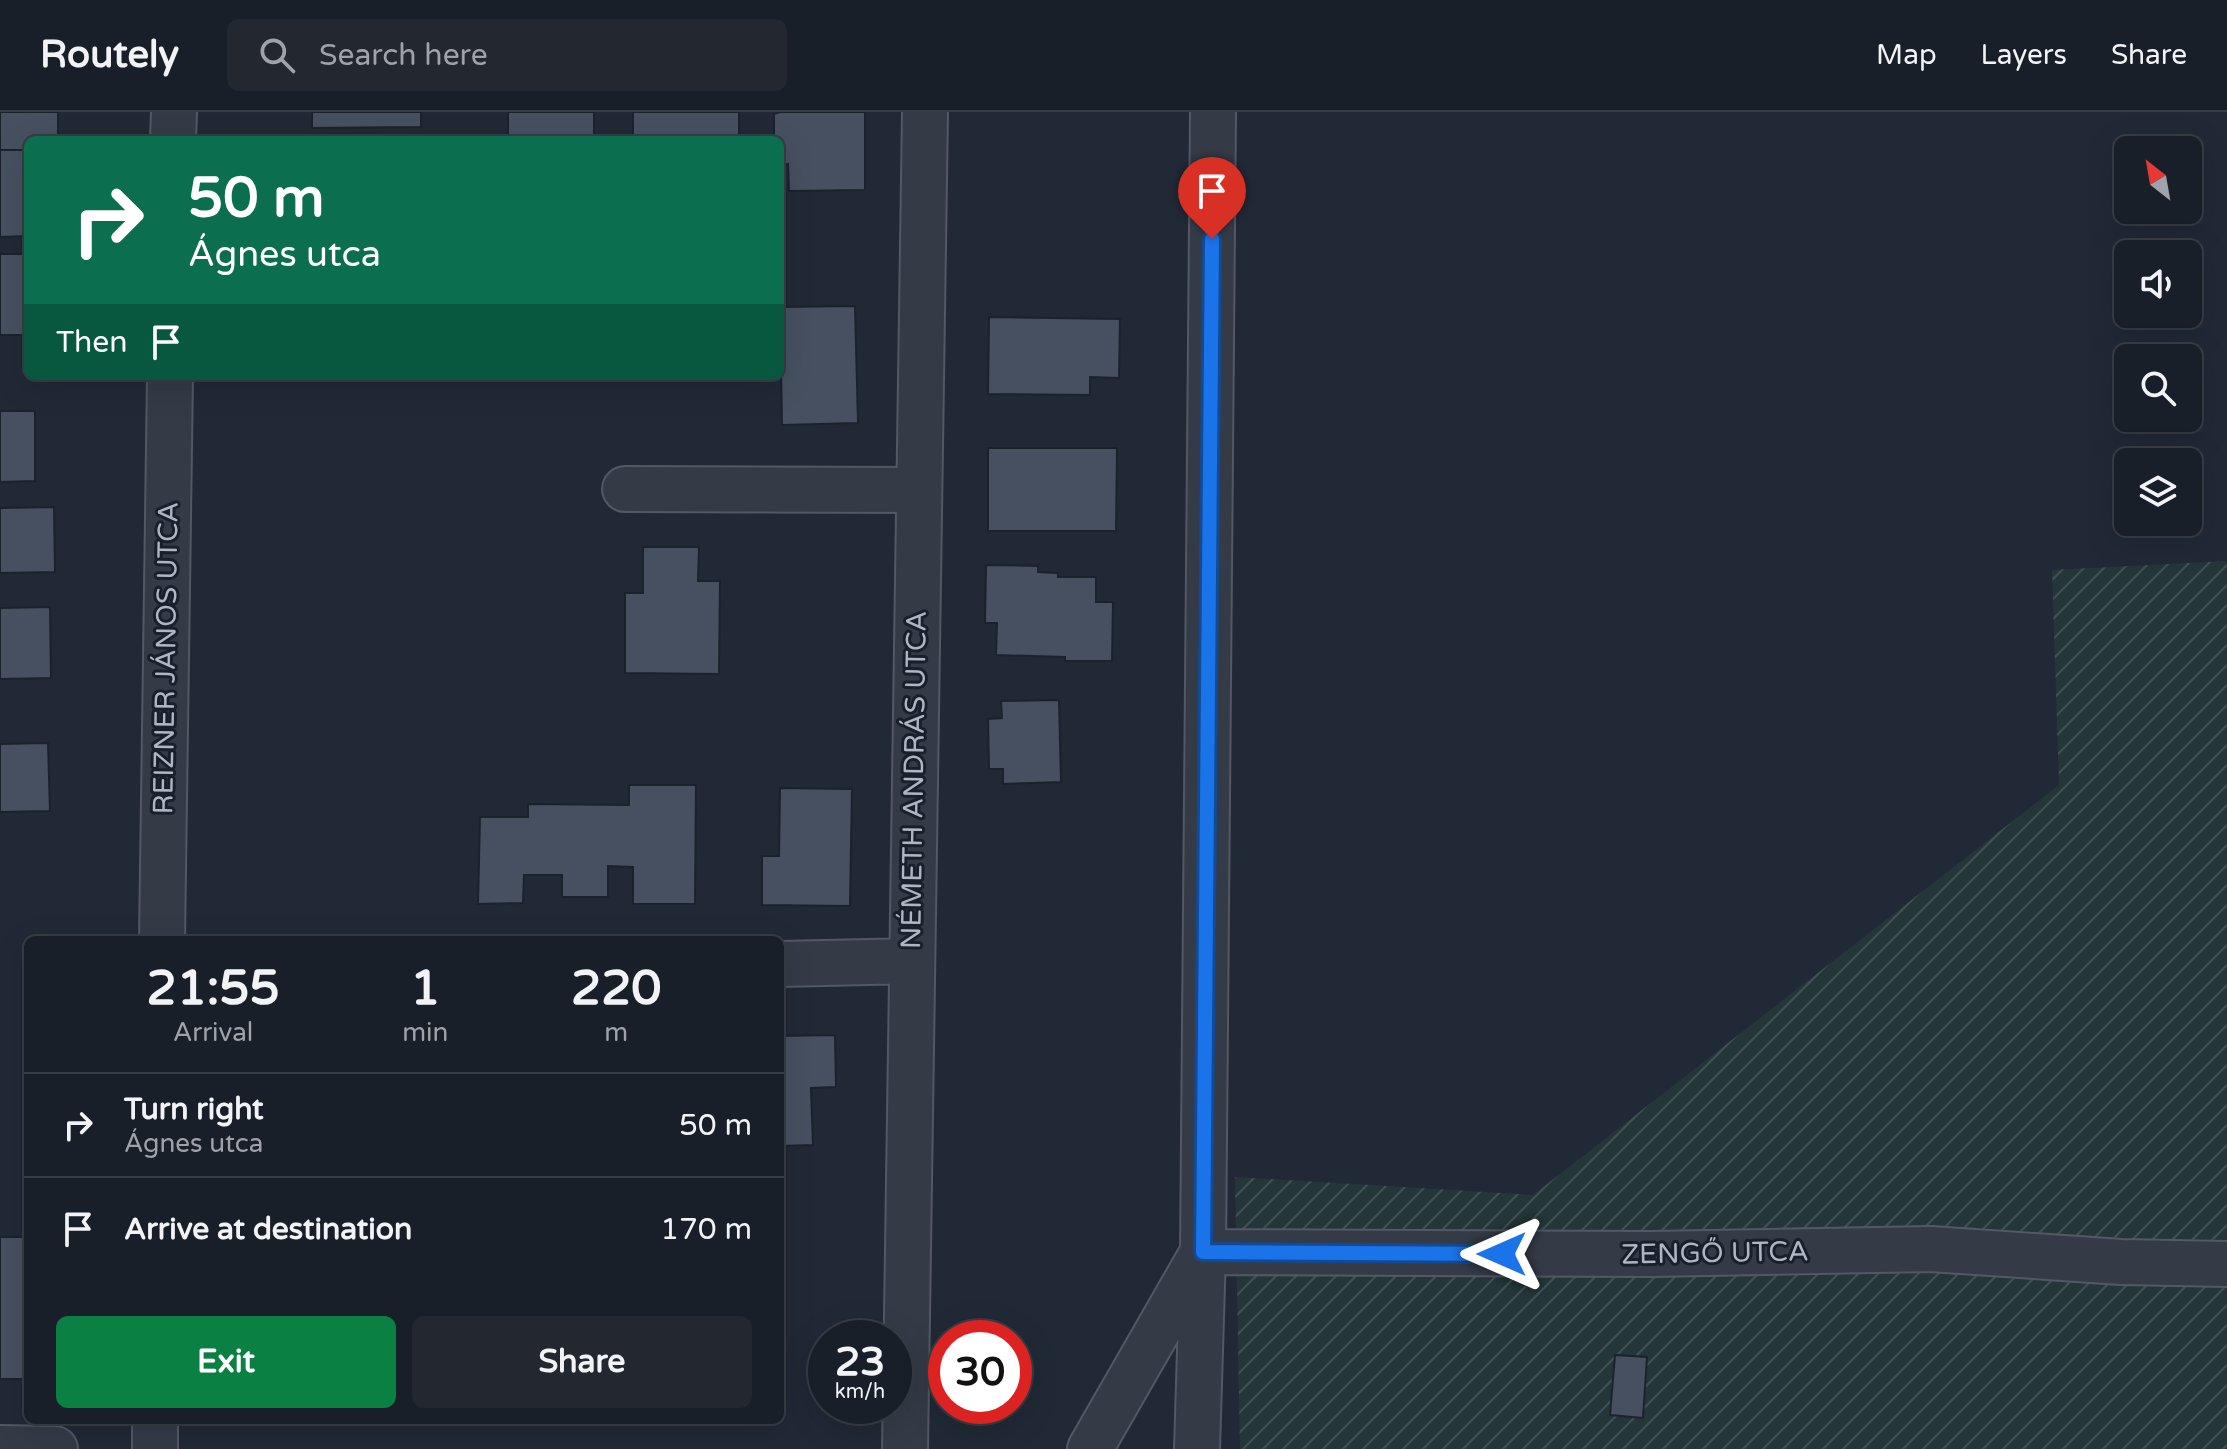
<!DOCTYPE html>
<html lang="en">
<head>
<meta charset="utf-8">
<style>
  :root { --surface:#191f28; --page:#222730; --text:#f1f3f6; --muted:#9fa2a8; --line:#373d45; --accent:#0b8043 }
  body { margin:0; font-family:"Varela Round",sans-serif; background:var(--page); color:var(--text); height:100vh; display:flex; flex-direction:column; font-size:30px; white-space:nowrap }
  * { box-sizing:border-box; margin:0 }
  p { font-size:26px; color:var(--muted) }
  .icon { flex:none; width:44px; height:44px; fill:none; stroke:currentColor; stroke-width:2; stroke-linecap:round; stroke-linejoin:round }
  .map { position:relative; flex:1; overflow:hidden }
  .side { position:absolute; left:24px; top:824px; width:760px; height:488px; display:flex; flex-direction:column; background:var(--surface); border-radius:12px; box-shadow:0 8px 32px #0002,0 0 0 2px var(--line) }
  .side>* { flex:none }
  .banner { position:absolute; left:24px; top:24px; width:760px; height:244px; border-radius:12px; box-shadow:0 8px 32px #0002,0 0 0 2px var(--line); background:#0b6e4f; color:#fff; overflow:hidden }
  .needle { width:52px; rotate:329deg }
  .buttons { position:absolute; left:2114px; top:24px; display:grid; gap:16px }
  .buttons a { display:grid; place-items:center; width:88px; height:88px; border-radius:12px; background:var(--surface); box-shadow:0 8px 32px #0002,0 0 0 2px var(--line); font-size:40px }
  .speed { position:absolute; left:808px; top:1208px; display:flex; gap:16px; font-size:40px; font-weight:700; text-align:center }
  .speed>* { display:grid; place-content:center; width:104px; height:104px; border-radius:50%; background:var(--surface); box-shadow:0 8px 32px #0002,0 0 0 2px var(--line); line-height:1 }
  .speed small { font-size:20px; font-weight:400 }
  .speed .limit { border:12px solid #d22; background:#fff; color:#111 }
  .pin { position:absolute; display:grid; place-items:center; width:68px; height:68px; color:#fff; margin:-82px -34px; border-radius:50% 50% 50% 0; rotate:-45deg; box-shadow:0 0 8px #0007 }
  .pin .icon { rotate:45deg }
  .me { position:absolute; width:88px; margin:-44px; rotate:270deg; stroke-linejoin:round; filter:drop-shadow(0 0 6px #0008) }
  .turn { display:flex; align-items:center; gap:28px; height:168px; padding:0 32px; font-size:36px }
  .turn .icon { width:104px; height:104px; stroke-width:2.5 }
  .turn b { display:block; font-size:56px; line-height:68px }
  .then { display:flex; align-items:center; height:76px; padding:0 32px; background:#0003; gap:16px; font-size:30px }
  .eta { display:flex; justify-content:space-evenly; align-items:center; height:136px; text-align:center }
  .eta b { font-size:48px; font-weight:700; line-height:56px }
  .primary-button { display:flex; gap:16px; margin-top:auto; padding:16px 32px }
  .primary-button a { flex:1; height:92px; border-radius:12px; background:var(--accent); color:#fff; font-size:32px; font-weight:700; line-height:92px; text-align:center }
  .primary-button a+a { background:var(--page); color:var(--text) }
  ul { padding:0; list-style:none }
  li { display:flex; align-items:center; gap:24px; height:104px; padding:0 32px; border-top:2px solid var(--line) }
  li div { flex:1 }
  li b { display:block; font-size:30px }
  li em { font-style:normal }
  header { display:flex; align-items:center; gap:48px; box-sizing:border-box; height:112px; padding:0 40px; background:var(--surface); border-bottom:2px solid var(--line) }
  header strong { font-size:38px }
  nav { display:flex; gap:44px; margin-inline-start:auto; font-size:28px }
  .search { width:560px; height:72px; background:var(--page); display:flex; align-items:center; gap:20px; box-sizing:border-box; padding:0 28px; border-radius:12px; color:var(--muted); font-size:30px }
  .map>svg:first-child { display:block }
  .garden { fill:url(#garden-furrows) }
  .building { fill:#475060; stroke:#1c222d; stroke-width:2 }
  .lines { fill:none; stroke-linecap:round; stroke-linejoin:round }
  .minor-casing { stroke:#525864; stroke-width:48 }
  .minor { stroke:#343b47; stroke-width:44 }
  .route-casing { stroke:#114b97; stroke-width:20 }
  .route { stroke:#1a73e8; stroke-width:14 }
  .labels { text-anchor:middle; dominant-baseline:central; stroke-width:6; stroke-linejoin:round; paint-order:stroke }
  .street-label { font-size:28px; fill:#aeb5c3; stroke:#1a202b }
</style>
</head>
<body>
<header>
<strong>Routely</strong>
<div class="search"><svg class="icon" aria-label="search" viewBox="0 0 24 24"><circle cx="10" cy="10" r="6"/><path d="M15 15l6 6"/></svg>Search here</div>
<nav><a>Map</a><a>Layers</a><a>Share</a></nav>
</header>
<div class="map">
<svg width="2227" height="1337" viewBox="0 0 2227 1337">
  <defs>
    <pattern id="garden-furrows" width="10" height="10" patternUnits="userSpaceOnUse" patternTransform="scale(2)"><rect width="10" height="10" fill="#243638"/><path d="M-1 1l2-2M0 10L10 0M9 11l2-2" fill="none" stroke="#415153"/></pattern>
  </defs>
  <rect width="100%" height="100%" fill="#212936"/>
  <path class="garden" d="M2227 449V1337H1240L1235 1065 1533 1083 2059 673 2052 458Z"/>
  <path class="building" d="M0 0H58V28H28V38H0Z
    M312 0H421V15L312 16Z
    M508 0H594V28H508Z
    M633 0H739V24L705 25V28H633Z
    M780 0H865V78L789 79 788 52 780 53V28H774V2Z
    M0 38H28V124L0 125Z
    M0 142H28V223H0Z
    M855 194 858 311 782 313 780 195Z
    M989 205 1120 207 1119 266 1090 265V283L988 282Z
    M0 299H35V369L0 370Z
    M988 336H1117L1116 419H988Z
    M54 395 55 460 0 461V396Z
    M643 435H699L698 469H720L719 562 625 561V481H643Z
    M986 453 1038 454V460L1058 461V465H1096V490H1113L1112 549H1065V545L996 543 997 511H985Z
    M50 495 51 566 0 567V496Z
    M1059 588 1061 670 1003 672V657H989L988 607 1002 606 1001 589Z
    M48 631 50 699 0 700V632Z
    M629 673H696L695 792H633V755L608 754V785H562V763H524L523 791 478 792 480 705H528V692L629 693Z
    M780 676 852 677 850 794 762 793V744H779Z
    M835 923 836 975 811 976 813 1033 780 1034V924Z
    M0 1125H28V1267H0Z
    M1615 1243 1647 1245 1643 1306 1610 1303Z"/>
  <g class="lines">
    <defs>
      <path id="minor" d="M173 28 174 0
        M625 377 919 378
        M162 828 170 264
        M780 852 912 849
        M0 1336 55 1337
        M155 1337V1308
        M905 1337 925 0
        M1090 1337 1203 1140 1651 1142 1931 1137 2121 1150 2227 1152
        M1197 1337 1203 1140 1213 0"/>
    </defs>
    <use href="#minor" class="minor-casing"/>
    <use href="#minor" class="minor"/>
  </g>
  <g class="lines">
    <defs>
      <path id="route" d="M1212 127 1203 1140 1502 1142"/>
    </defs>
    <use href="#route" class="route-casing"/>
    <use href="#route" class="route"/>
  </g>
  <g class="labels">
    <g class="street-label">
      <text transform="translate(166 546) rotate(-89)">REIZNER JÁNOS UTCA</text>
      <text transform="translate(914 668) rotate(-89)">NÉMETH ANDRÁS UTCA</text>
      <text transform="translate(1715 1141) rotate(-1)">ZENGŐ UTCA</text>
    </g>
  </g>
</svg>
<div class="buttons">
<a><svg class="needle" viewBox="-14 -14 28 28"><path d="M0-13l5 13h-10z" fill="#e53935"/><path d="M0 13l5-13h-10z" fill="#9fa2a8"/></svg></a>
<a><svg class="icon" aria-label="sound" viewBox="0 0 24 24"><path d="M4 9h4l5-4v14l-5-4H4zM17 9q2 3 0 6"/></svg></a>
<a><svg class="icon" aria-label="search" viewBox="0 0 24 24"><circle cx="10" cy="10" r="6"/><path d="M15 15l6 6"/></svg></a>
<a><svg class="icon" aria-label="layers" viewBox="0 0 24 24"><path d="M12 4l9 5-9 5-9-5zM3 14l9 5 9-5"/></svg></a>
</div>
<div class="speed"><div>23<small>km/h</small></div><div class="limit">30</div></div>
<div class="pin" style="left:1212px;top:127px;background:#d93025"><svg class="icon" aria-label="arrive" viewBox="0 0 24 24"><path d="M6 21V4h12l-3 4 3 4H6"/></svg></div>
<svg class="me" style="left:1502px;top:1142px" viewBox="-20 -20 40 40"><path d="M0-17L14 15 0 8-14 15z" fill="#1a73e8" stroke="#fff" stroke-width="4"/></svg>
<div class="banner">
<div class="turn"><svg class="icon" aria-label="right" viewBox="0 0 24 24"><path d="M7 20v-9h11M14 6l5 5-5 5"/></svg><div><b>50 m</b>Ágnes utca</div></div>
<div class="then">Then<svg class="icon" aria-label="arrive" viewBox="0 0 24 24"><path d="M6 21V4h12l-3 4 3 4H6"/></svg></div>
</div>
<section class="side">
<div class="eta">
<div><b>21:55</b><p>Arrival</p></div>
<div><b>1</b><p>min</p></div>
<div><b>220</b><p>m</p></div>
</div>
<ul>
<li><svg class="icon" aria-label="right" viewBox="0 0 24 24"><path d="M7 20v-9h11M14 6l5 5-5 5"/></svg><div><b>Turn right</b><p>Ágnes utca</p></div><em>50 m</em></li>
<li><svg class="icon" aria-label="arrive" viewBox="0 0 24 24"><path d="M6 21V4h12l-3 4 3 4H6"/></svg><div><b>Arrive at destination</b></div><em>170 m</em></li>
</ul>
<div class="primary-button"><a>Exit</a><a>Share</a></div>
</section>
</div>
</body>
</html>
